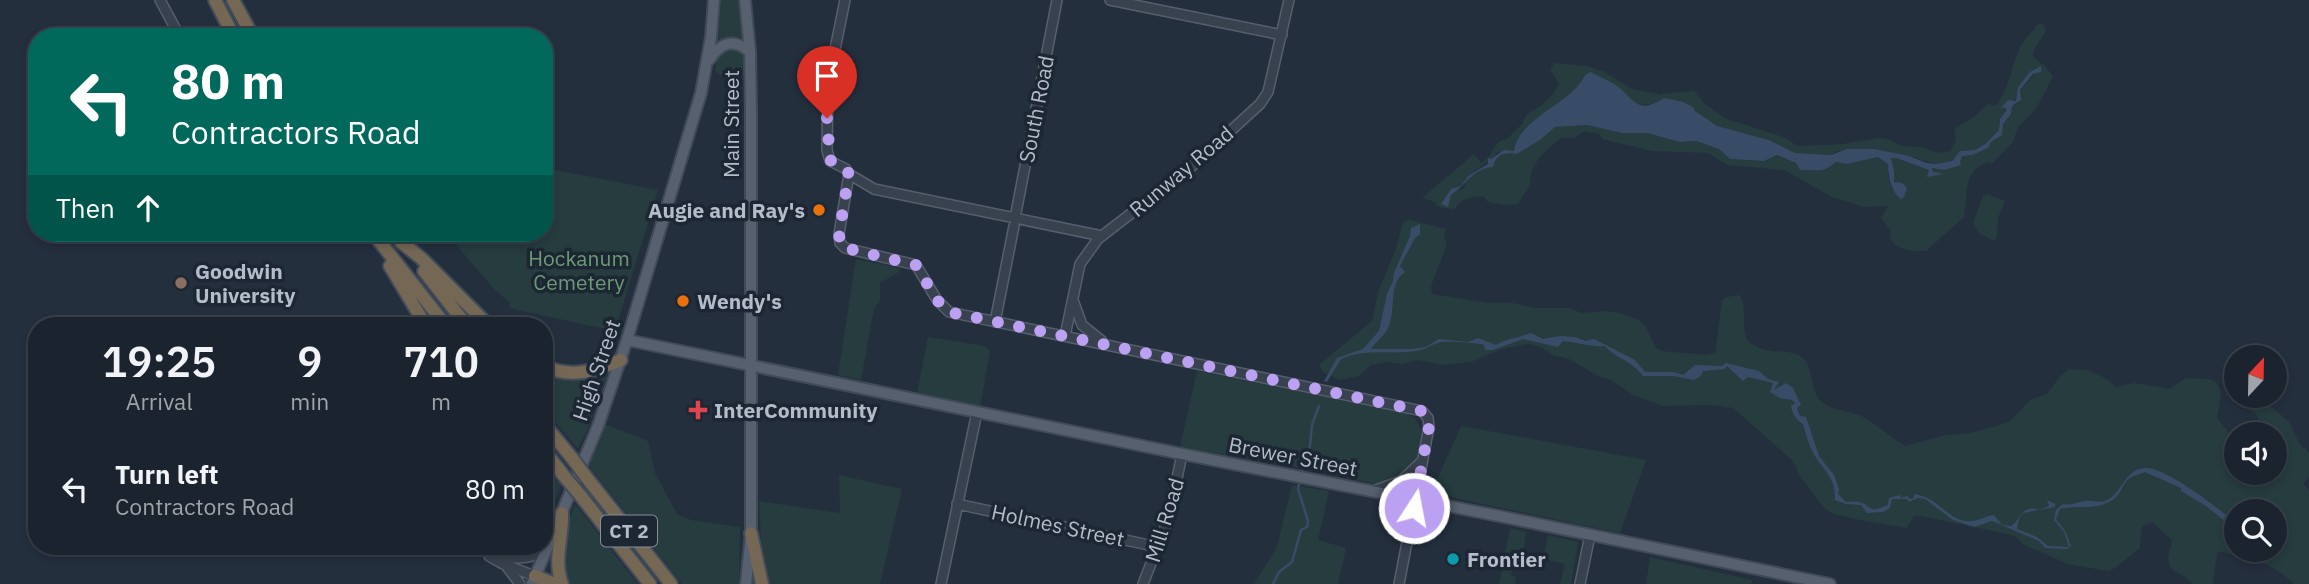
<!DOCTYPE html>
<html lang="en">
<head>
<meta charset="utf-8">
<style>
  :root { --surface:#1b232e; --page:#242b36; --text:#f1f3f6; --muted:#a0a4aa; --line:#39404a }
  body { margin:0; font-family:"IBM Plex Sans",sans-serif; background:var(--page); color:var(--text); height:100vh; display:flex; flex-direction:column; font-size:26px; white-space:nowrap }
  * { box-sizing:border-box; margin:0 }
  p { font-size:23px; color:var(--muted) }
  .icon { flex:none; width:38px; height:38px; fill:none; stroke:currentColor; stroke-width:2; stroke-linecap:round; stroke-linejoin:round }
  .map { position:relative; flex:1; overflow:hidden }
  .panel { position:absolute; left:28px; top:317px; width:525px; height:238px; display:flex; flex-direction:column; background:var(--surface); border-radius:28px; box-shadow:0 4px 10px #0003,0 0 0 2px var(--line) }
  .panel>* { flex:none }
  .banner { position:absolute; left:28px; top:28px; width:525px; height:214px; border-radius:28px; box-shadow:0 4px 10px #0003,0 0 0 2px var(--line); background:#00695c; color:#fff; overflow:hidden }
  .needle { width:46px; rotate:22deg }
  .fabs { position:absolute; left:2224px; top:345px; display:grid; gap:14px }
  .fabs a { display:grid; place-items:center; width:63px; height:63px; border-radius:50%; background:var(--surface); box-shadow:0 4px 10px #0003,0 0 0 2px var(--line); font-size:35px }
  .pin { position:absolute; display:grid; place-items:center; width:60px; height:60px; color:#fff; margin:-72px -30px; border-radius:50% 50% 50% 0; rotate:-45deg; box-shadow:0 0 7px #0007 }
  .pin .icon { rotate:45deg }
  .me { position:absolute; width:77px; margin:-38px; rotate:11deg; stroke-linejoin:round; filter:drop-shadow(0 0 5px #0008) }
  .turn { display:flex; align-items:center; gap:24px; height:147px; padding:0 28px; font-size:32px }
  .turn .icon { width:91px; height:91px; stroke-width:2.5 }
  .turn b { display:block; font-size:49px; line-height:60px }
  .then { display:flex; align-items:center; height:66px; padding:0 28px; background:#0003; gap:14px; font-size:26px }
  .eta { display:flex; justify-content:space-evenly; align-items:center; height:119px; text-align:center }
  .eta b { font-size:42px; font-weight:600; line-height:49px }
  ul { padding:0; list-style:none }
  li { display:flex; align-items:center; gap:21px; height:105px; padding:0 28px }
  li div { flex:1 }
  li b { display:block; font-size:26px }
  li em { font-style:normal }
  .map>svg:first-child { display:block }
  .green { fill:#263c3f; fill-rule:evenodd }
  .water { fill:#394c67 }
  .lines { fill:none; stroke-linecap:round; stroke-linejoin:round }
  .stream { stroke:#394c67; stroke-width:2.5 }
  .minor-casing { stroke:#565f6c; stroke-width:12 }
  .major-casing { stroke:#414a57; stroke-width:14 }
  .highway-casing { stroke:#434c59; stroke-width:16 }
  .minor { stroke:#38414e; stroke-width:9 }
  .major { stroke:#56606e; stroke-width:10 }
  .highway { stroke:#746855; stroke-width:12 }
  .highway-bridge-casing { stroke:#434c59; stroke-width:16; stroke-linecap:butt }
  .highway-bridge { stroke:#746855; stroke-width:12 }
  .route { stroke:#bca0f2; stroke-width:12; stroke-dasharray:0 21.6 }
  .food-dot { fill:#e8710a; stroke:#1d2633; stroke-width:2.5 }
  .education-dot { fill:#8d6e63; stroke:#1d2633; stroke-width:2.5 }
  .health-dot { fill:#e0444e; stroke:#1d2633; stroke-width:2.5 }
  .culture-dot { fill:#0f9aa8; stroke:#1d2633; stroke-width:2.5 }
  .labels { text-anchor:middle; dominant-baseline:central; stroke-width:7; stroke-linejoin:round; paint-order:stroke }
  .shield { fill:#1d2633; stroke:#878f9c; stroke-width:2 }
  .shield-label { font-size:19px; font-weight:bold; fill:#b4bcc9 }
  .street-label { font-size:21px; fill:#b4bcc9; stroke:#1d2633 }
  .poi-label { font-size:21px; font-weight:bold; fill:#b4bcc9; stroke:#1d2633; text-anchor:start }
  .park-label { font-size:21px; fill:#6b9a76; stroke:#1d2633 }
</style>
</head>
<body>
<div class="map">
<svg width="2309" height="584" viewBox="0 0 2309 584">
  <rect width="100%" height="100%" fill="#242f3e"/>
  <path class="green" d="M721 0H739L742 37 718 41Z
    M2042 23 2046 31 2033 51V57L2046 67 2053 77 2036 109 2018 127 2013 142 1993 163 1988 162C1961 173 1969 193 1964 217L1926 251C1911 251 1900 252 1890 239L1891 231 1881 218 1888 206 1864 207 1832 197 1784 170 1727 165 1708 153 1652 151 1602 139 1600 134 1584 131 1575 138H1561C1548 148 1527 166 1531 183L1518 204 1504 205 1488 202 1484 197C1473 195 1461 199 1455 209L1442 208 1435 205 1436 202 1422 198 1474 154 1481 163 1490 156 1494 147 1500 141 1508 138 1522 124 1527 114 1541 106 1553 94 1559 84 1550 69 1555 63 1587 66 1603 71 1632 89 1659 94 1694 91 1705 104 1727 119 1786 138 1797 146 1843 144 1879 138 1890 140 1902 146 1921 147 1938 153 1950 151 1956 140 1954 129 1974 117 1988 104 1995 106C2015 85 2010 48 2034 30L2035 26ZM2041 67 2020 91 2019 103 2012 106 2011 114 2003 124 2002 135 1972 155 1962 156 1960 162 1944 170 1932 168 1931 170 1937 173 1895 158H1890L1894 170 1893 179 1897 184 1893 191 1888 175V164L1878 157 1847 164 1836 162C1821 175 1817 169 1800 170L1796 163 1777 155 1764 161 1730 159 1719 149 1696 141 1680 142 1647 133H1622L1587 125 1555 127 1540 140 1517 154 1507 152 1500 155 1468 180 1463 189 1457 190 1441 204 1451 189 1461 186C1466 175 1487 164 1497 153L1514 151 1549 110C1552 108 1576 89 1579 86 1581 84 1584 77 1585 75L1617 86 1631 102 1637 105 1655 104 1694 110 1716 126 1769 140 1795 153 1831 155 1837 151 1909 156 1936 164 1952 161 1960 151 1975 150 1985 144 1999 130 2000 119 2008 110 2004 107C2015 102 2018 100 2018 87Z
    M726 48 738 50 743 55 747 74C734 80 727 80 715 71L718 57Z
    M546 168 658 190 615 331 509 308 510 303 495 290 446 233H544Z
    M1987 194 2005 201 1998 218 1997 236 1994 241 1980 234 1973 223 1983 196Z
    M1410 220 1446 229 1444 237 1447 245 1431 286 1432 294 1487 303H1513L1535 308H1569L1582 313 1606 311 1621 313 1639 320 1645 326 1656 348 1661 351 1707 355 1715 353 1722 301 1726 297 1740 295C1748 311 1740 326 1748 341 1765 356 1788 348 1800 356 1815 365 1809 389 1820 400 1833 413 1850 409 1865 418 1879 426 1891 438 1905 446L1946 435 1971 433 2000 425 2011 420 2030 400 2047 394 2060 376 2069 369 2087 370 2103 377 2117 387 2134 383 2170 389 2185 378C2196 380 2207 376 2217 383L2221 393 2217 418 2228 432 2236 437V472H2275V434H2264L2257 416 2246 405 2249 396H2258L2289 422 2299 443 2309 453V477L2303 483 2309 491V584H2294C2270 560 2250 560 2220 551L2217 553 2213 584H2192C2187 574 2173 575 2169 564 2166 556 2172 548 2172 540L2152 522 2142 526 2140 548 2115 568 2108 571 2068 564 2022 544 2019 539 2012 535 1921 516H1914L1907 528 1860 520 1834 514 1825 509 1800 476 1793 461 1733 408 1711 405 1663 406 1633 395 1611 380 1596 375 1569 359 1553 355 1540 347 1529 344 1502 349 1471 362 1444 365 1418 360 1402 364 1386 362 1371 365 1359 376 1340 380 1323 372 1319 365 1372 321 1379 289 1396 249 1402 225 1405 221ZM2236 511H2275V550H2236Z
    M856 259 900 268 899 272 880 283V300L874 309 861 380 838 375Z
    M928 337 985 346 990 352 980 407 917 393Z
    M544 370C560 376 575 382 592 377 598 376 603 372 609 371L588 428 578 449 544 409Z
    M1197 371 1407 413 1415 418 1422 431 1412 486 1405 490 1308 469 1180 447Z
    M604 424 648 441 655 473 677 514 691 520 740 527 739 584H682L588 465Z
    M1461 426 1646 460 1620 533 1431 493Z
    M544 465 561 486 548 517 544 512Z
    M839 475 902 489 880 584H769L761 539 759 501 840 513Z
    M1292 485 1329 491 1318 540 1346 548 1338 584H1254L1277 547Z
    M575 504 638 584H569C560 558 565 529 575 504Z
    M1510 528 1526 532 1523 556 1515 558 1511 576 1516 577 1515 584H1499Z
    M1548 535 1578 542 1571 584H1560L1565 564 1543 559Z
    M1650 557 1752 580 1751 584H1646Z"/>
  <path class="water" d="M2041 66V72L2033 74 2020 90 2021 100 2012 106 2011 114 2003 124 2002 135 1991 142 1988 148 1972 155 1962 156 1960 162 1961 165 1944 170 1932 168V171L1943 174 1927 177 1929 170 1896 158H1891L1894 170V182L1902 183 1907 188 1904 197 1901 199C1891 192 1888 176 1888 164L1878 157 1847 164 1836 162C1821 175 1817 169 1800 170L1796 163 1777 155 1764 161 1730 159 1719 149 1696 141 1680 142 1647 133H1622L1587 125 1555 127 1540 140 1517 154C1506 152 1496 153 1493 167 1475 167 1464 187 1451 195L1448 207 1441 204 1451 189 1461 186 1468 176 1488 164V158L1491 159 1504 150 1514 151C1519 117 1572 104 1585 75L1590 72C1598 76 1608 80 1616 85 1634 98 1636 116 1664 98L1683 102 1693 107 1695 111 1717 126 1769 140 1795 153 1831 155 1847 149H1874L1909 156 1927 163 1936 164 1952 161 1960 151 1975 150 1985 144 1999 130 2000 119 2007 110 2004 107 2000 109 2008 100 2016 101 2018 87 2030 72Z
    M1420 224V234L1415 238 1400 266 1405 272C1388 283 1396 309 1389 326 1385 335 1376 342 1371 349H1412L1426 347 1439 339 1468 342 1478 338 1496 345C1508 338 1518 338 1531 333L1543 339 1560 336 1575 337 1585 341 1594 339 1635 360 1645 372H1674L1683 375 1695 365 1722 366 1726 363 1759 371 1768 379 1779 382 1774 390 1786 383 1793 388 1801 405 1797 408 1800 416 1806 417 1819 456 1834 475 1839 489 1838 494 1846 502C1850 502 1855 501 1859 502 1873 505 1866 515 1888 505L1889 498 1900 495 1901 498 1907 496 1910 499 1914 498V494C1938 497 1947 519 1966 521 1976 523 1984 516 1994 515L2002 525 2012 526C2021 517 2023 504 2039 510L2049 506 2047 500 2055 504V507L2023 513 2019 518 2017 529 2037 537 2048 546 2069 547 2064 532 2054 520 2056 510 2063 504C2072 506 2076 502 2084 501 2092 500 2098 503 2105 501 2123 494 2123 470 2145 468 2165 466 2219 509 2236 523V530L2206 506 2181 491V488L2145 472C2141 474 2134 475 2130 478 2121 484 2122 496 2109 502 2094 510 2076 505 2060 509L2056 519 2065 531 2071 546 2067 549 2045 548 2039 541 1992 521 1974 527 1953 520 1925 499 1918 498 1909 502 1907 499H1892L1890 508 1883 512 1867 513 1861 505 1846 504 1835 500C1836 479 1825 472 1815 456 1809 446 1806 435 1803 424 1797 420 1792 414 1791 406L1795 403 1792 400 1780 398 1770 392 1773 383 1748 377 1743 381 1727 366 1725 369 1703 371 1701 376 1694 380 1674 376H1643C1629 358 1617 360 1605 346 1592 347 1576 342 1563 341L1558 347 1523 339 1493 350H1485L1484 345C1481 343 1447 341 1442 342 1433 343 1426 350 1416 351 1391 355 1366 348 1341 359L1327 382 1324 381 1337 358 1363 349 1379 331 1387 294 1393 281 1394 273 1410 236 1411 228Z"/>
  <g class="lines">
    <path class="stream" d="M1301 474 1310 446 1312 425 1319 406
      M1273 584 1279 572 1292 562 1301 530 1307 527 1308 521 1298 489 1300 480"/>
    <defs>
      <path id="minor" d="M160 0 180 37
        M845 0 828 84 827 150 830 161 846 169 849 174 839 234 840 243 845 248 916 265 937 300 949 312 1422 411 1428 418 1429 427 1399 584
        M1110 0 1282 35
        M849 174 874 189 1102 236
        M1015 218 1057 0
        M1073 300 1082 325 1102 341
        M995 322 1014 226
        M1065 336 1080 264 1098 239 1191 167 1260 104 1268 92 1289 0
        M1373 491 1401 481 1422 461
        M957 504 1158 547
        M470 546C496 555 520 566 546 550
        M489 556 503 564 535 576
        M507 567 520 584
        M941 584 977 412
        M1143 584 1169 517 1182 454
        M1580 584 1590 535"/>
      <path id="major" d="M745 0 750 52 751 110V533L746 584
        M710 59C721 42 734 38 750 52
        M627 340 1182 454 1499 516 1830 584
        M532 584 598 426 627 340 701 93 711 37 714 0"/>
      <path id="highway" d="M215 0 234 37
        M233 0 253 37
        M373 233 446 326
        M401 242 421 258 489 326
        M390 266 426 326
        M424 271 467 326
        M544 366C571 379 595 371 621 360
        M544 424 572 458
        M544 450 564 476
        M587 478 671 584
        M580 495 650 584
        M562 513C563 538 553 559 562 584
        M544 520 554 532
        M751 533 762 584
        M535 576 555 584"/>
    </defs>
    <use href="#minor" class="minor-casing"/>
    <use href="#major" class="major-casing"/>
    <use href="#highway" class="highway-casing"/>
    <use href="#minor" class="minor"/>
    <use href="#major" class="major"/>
    <use href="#highway" class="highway"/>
    <defs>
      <path id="highway-bridge" d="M572 458 587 478
        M564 476 580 495"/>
    </defs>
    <use href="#highway-bridge" class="highway-bridge-casing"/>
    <use href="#highway-bridge" class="highway-bridge"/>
  </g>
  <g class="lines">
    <path class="route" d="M827 118 830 160 846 169 849 174 839 234 840 243 845 248 916 265 937 300 949 312 1422 411 1428 418 1429 427 1414 508"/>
  </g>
  <g class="food-dot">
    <circle cx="819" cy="210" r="7"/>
    <circle cx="683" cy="301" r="7"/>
  </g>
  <circle class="education-dot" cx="181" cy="283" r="7"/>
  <path class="health-dot" d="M694.5 399.5h7v7h7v7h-7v7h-7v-7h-7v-7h7z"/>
  <circle class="culture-dot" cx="1453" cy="559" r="7"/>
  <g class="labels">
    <rect class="shield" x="601" y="515.5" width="56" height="31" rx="5"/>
    <g class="shield-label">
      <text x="629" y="531">CT 2</text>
    </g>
    <g class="street-label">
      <text transform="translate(1036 109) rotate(-79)">South Road</text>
      <text transform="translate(731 124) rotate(-90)">Main Street</text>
      <text transform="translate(1181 171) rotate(-40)">Runway Road</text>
      <text transform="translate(596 370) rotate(-71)">High Street</text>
      <text transform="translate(1293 456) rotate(11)">Brewer Street</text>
      <text transform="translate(1164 520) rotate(-73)">Mill Road</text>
      <text transform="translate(1058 525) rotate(12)">Holmes Street</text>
    </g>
    <g class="poi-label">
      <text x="805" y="210" text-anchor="end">Augie and Ray's</text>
      <text x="195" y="271">Goodwin<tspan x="195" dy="24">University</tspan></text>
      <text x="697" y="301">Wendy's</text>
      <text x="714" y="410">InterCommunity</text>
      <text x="1467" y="559">Frontier</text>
    </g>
    <g class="park-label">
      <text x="579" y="258">Hockanum<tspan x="579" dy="24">Cemetery</tspan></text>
    </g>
  </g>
</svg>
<div class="fabs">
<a><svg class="needle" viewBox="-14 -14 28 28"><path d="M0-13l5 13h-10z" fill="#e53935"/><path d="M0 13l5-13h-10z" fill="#a0a4aa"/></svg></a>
<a><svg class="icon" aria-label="sound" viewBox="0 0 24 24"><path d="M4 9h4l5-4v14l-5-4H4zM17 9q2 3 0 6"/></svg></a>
<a><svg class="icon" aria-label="search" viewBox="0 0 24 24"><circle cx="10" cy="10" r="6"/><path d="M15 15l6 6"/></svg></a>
</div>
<div class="pin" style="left:827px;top:118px;background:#d93025"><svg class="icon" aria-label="arrive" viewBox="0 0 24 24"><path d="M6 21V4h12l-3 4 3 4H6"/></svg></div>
<svg class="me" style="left:1414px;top:508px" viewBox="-20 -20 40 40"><circle r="17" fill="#bca0f2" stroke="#fff" stroke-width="3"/><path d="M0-11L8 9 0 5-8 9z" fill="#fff"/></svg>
<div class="banner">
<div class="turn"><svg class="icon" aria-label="left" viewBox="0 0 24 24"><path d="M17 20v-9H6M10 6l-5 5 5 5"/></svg><div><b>80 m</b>Contractors Road</div></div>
<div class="then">Then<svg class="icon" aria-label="ahead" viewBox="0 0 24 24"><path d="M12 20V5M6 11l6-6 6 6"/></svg></div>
</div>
<section class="panel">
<div class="eta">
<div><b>19:25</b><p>Arrival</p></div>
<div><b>9</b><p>min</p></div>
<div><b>710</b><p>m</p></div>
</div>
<ul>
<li><svg class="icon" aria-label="left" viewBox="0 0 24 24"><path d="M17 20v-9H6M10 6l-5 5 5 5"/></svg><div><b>Turn left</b><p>Contractors Road</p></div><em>80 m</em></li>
</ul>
</section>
</div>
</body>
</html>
